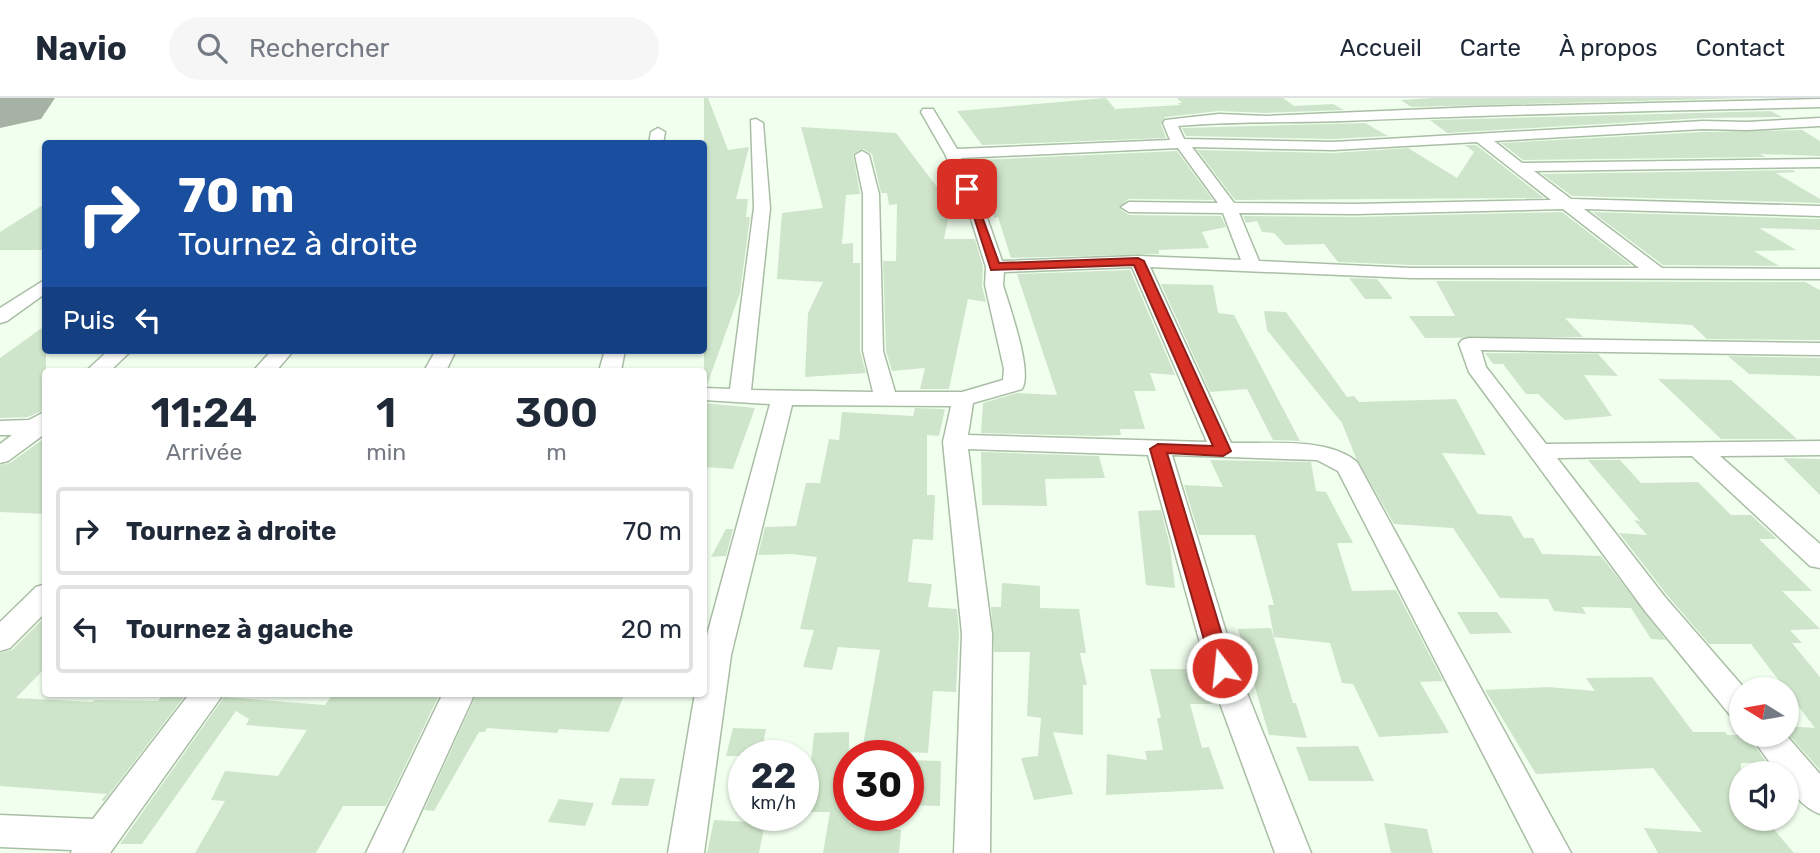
<!DOCTYPE html>
<html lang="fr">
<head>
<meta charset="utf-8">
<style>
  :root { --surface:#fff; --page:#f6f6f7; --text:#1f2937; --muted:#747a83; --line:#e0e1e3 }
  body { margin:0; font-family:Rubik,sans-serif; background:var(--page); color:var(--text); height:100vh; display:flex; flex-direction:column; font-size:26px; white-space:nowrap }
  * { box-sizing:border-box; margin:0 }
  p { font-size:23px; color:var(--muted) }
  .icon { flex:none; width:38px; height:38px; fill:none; stroke:currentColor; stroke-width:2; stroke-linecap:round; stroke-linejoin:round }
  .map { position:relative; flex:1; overflow:hidden }
  .details { position:absolute; left:42px; top:270px; width:665px; height:329px; display:flex; flex-direction:column; background:var(--surface); border-radius:7px; box-shadow:0 2px 5px #0004 }
  .details>* { flex:none }
  .banner { position:absolute; left:42px; top:42px; width:665px; height:214px; border-radius:7px; box-shadow:0 2px 5px #0004; background:#1a4fa0; color:#fff; overflow:hidden }
  .needle { width:46px; rotate:281deg }
  .fabs { position:absolute; left:1729px; top:579px; display:grid; gap:14px }
  .fabs a { display:grid; place-items:center; width:70px; height:70px; border-radius:50%; background:var(--surface); box-shadow:0 2px 5px #0004; font-size:35px }
  .speed { position:absolute; left:728px; top:642px; display:flex; gap:14px; font-size:35px; font-weight:700; text-align:center }
  .speed>* { display:grid; place-content:center; width:91px; height:91px; border-radius:50%; background:var(--surface); box-shadow:0 2px 5px #0004; line-height:1 }
  .speed small { font-size:18px; font-weight:400 }
  .speed .limit { border:10px solid #d22; background:#fff; color:#111 }
  .pin { position:absolute; display:grid; place-items:center; width:60px; height:60px; color:#fff; margin:-30px; border-radius:14px; box-shadow:0 4px 10px #0006 }
  .me { position:absolute; width:77px; margin:-38px; rotate:344deg; stroke-linejoin:round; filter:drop-shadow(0 0 5px #0008) }
  .turn { display:flex; align-items:center; gap:24px; height:147px; padding:0 21px; font-size:32px }
  .turn .icon { width:91px; height:91px; stroke-width:2.5 }
  .turn b { display:block; font-size:49px; line-height:60px }
  .then { display:flex; align-items:center; height:66px; padding:0 21px; background:#0003; gap:14px; font-size:26px }
  .eta { display:flex; justify-content:space-evenly; align-items:center; height:119px; text-align:center }
  .eta b { font-size:42px; font-weight:600; line-height:49px }
  ul { padding:0; list-style:none }
  li { display:flex; align-items:center; gap:21px; height:88px; margin:0 14px 10px; padding:0 7px; border:4px solid var(--line); border-radius:7px }
  li div { flex:1 }
  li b { display:block; font-size:26px }
  li em { font-style:normal }
  header { display:flex; align-items:center; gap:42px; box-sizing:border-box; height:98px; padding:0 35px; background:var(--surface); border-bottom:2px solid var(--line) }
  header strong { font-size:33px }
  nav { display:flex; gap:38px; margin-inline-start:auto; font-size:24px }
  .search { width:490px; height:63px; background:var(--page); display:flex; align-items:center; gap:18px; box-sizing:border-box; padding:0 24px; border-radius:38px; color:var(--muted); font-size:26px }
  .map>svg:first-child { display:block }
  .lines { fill:none; stroke-linecap:round; stroke-linejoin:round }
  .runway { fill:#a6b2a4; fill-rule:evenodd }
  .building { fill:#cfe5cb }
  .street-casing { stroke:#a9bea5; stroke-width:3 }
  .street { fill:#fff; fill-rule:evenodd }
  .route { fill:#d93025; stroke:#8d1f18; stroke-width:2 }
</style>
</head>
<body>
<header>
<strong>Navio</strong>
<div class="search"><svg class="icon" aria-label="search" viewBox="0 0 24 24"><circle cx="10" cy="10" r="6"/><path d="M15 15l6 6"/></svg>Rechercher</div>
<nav><a>Accueil</a><a>Carte</a><a>À propos</a><a>Contact</a></nav>
</header>
<div class="map">
<svg width="1820" height="755" viewBox="0 0 1820 755">
  <rect width="100%" height="100%" fill="#f1ffef"/>
  <g class="lines">
    <path class="runway" d="M0 0H55L41 21 0 30Z"/>
  </g>
  <path class="building" d="M704 0H708L728 52 749 49 736 101H748L746 119H750L740 195 707 287 704 288Z
    M1106 0 1115 11 1180 7 1178 5H1182L1177 0H1283L1294 8 1333 6 1344 12 1266 15 1219 13 1165 19 1161 26 1166 40 982 47 957 13Z
    M1432 0H1750L1411 9 1401 2Z
    M1771 13 1782 19 1703 20 1447 35 1430 22Z
    M1365 25 1388 38 1333 41 1186 38 1182 30Z
    M801 29 896 35 937 89 948 122 944 141H975L983 169 982 188 986 204 968 201 949 291H920L925 270 892 273 886 253 883 163H896L897 106 889 107 887 95H881L872 56 863 51 853 56 860 96 846 97 842 146 853 145V165H860V253L866 275 805 279 808 215 823 184 777 181 782 115 823 110Z
    M1802 32 1820 43V58L1760 56 1766 59 1523 62 1501 45 1703 34Z
    M1465 47H1476L1544 100 1235 102 1197 52 1333 55 1408 50 1457 80 1474 54Z
    M1177 53 1213 102 1129 101 1119 110 1129 117 1221 118 1226 129 1202 134 1209 150 1159 152V156L1011 160 998 119 994 120 992 82 979 62Z
    M1793 72 1796 74 1776 75 1820 101V105L1572 98 1542 76Z
    M46 105V152H0V134Z
    M1562 114 1631 167H1411L1338 164 1324 146 1285 147 1274 135 1262 134 1257 123 1246 125 1243 118 1355 119Z
    M1592 114 1820 121V132L1759 130 1796 152 1754 153 1779 168 1663 167Z
    M1130 172 1175 277 1150 275 1156 293H1134L1145 331H1120L1121 337 1095 338 981 335 983 305 1017 295 1057 297 1017 176Z
    M1349 180 1377 181 1393 201H1365Z
    M1436 183 1805 184 1820 192V242L1707 241 1692 227 1565 220 1583 239 1425 240 1409 218H1455Z
    M1161 186 1213 187 1218 215 1234 217 1300 343 1273 342 1247 291 1210 294Z
    M1264 213 1286 214 1347 299 1354 298 1359 304 1456 301 1486 357 1442 355 1478 416 1511 418 1524 440H1533L1542 456 1601 458 1666 542 1651 541 1631 510 1582 509 1586 516 1554 513 1548 501 1500 500 1453 430 1394 426 1356 360 1342 325 1267 232Z
    M46 227V311L28 319 0 320V260Z
    M1485 255 1598 256 1618 278 1584 277 1612 318 1565 322 1538 296H1526L1503 266H1493Z
    M1728 258 1820 260V278L1749 276Z
    M1658 281 1731 282 1797 341H1721Z
    M704 305 755 310 733 371 704 369Z
    M915 310 945 311 939 338 927 337V397H935L933 442 913 441 908 484 932 486 928 509 957 511 959 536 956 594 933 593 928 655 862 652 880 552 838 549 832 572 803 569 814 532 800 531 817 459 791 456 758 457 765 429 796 428 806 385H820L829 341 839 342 842 314 913 318Z
    M46 339V416L0 414V367L10 365Z
    M981 354 1099 358 1105 380 1045 381 1047 408 982 407Z
    M1783 360 1820 361V397Z
    M1210 362 1311 364 1316 393 1326 394 1353 445H1337L1352 493 1396 492 1443 583 1420 584 1449 635 1379 639 1353 586 1342 585 1330 545 1274 539 1268 507H1274L1255 437H1199L1184 387 1223 389Z
    M1588 362H1620L1641 385 1698 384 1731 417H1751L1777 441H1759L1812 493H1782L1820 531 1790 532 1802 545H1792L1820 579V672L1787 635V628L1815 630 1751 546H1709L1667 497 1619 435 1647 437 1634 422 1640 423Z
    M1161 412 1170 448 1175 490 1146 487 1138 413Z
    M726 431H733L726 458 711 459Z
    M1002 485 1040 488V510L1079 511 1086 555H1080L1087 587H1083V637L1053 634 1073 696 1034 702 1021 660 1038 658 1041 620 1027 618 1030 554H994L991 509H1001Z
    M1457 514H1497L1512 535 1470 536Z
    M46 518V569L16 600 92 604 95 602 158 603 164 595H187L104 703 101 702 107 696 0 688V555L12 552Z
    M1271 530 1293 605H1296L1307 640 1269 637 1238 531Z
    M1150 571H1202L1212 606H1190L1202 650 1209 649 1224 691 1106 697 1107 656 1147 662 1145 653 1163 652 1157 620H1161Z
    M1652 579 1693 634H1725L1728 637H1747L1767 665H1741V721H1765L1794 755H1658L1644 730 1702 734 1653 670 1536 676 1485 592 1548 589 1595 593 1586 580Z
    M334 595H440L386 708H343L316 755H195L225 703 211 702 225 673 278 678 307 632 246 627 249 621 236 613 142 746H120L224 599 325 607Z
    M477 595H599L624 597 609 634 559 631 557 635 487 630 485 634H479L434 713 424 712Z
    M733 630 766 631 761 658H726Z
    M849 634V724L901 732 899 755H823L830 714H806L814 635Z
    M1358 648 1374 683H1309L1296 649Z
    M908 662 941 663 940 708 908 707Z
    M620 680 655 681 648 708 611 707Z
    M559 701 594 705 585 728 548 724Z
    M714 722 765 725 759 755H707Z
    M1384 725 1427 731 1433 755H1391Z"/>
  <g class="lines">
    <defs>
      <path id="street" d="M1820 1V9C1661 13 1502 16 1342 23 1288 25 1233 23 1178 28L1184 41 1333 44 1703 23 1747 24 1820 20V28L1747 32 1703 31 1494 43 1522 65 1820 61V69L1534 73 1571 101 1820 108V118L1584 111 1662 170 1820 171V181L1411 180 1150 169 1231 345C1268 346 1328 339 1357 364L1571 755H1534L1338 373 1317 362 1172 357 1237 570 1311 755H1275L1207 570 1148 357 968 351 992 536 990 755H954L962 536 943 344 951 308 792 307 731 557 704 755H668L695 595H704V548L770 306 704 302V290L730 291 754 110 751 22 756 21 763 25 770 110 751 292 873 294 863 253V96L855 57 862 53 869 57 879 96 883 253 895 294H962L1003 282 1004 271 985 187 986 169 967 108 945 56 921 14 923 11H933L957 51 1170 42 1163 25 1165 22 1219 16 1266 18 1477 9ZM1477 44 1551 102 1355 106 1234 105 1192 49 1333 52ZM1178 50 1218 105 1129 104 1121 109 1129 114 1223 115 1241 162 1138 158 1002 163 983 108 961 60ZM1563 111 1639 170H1411L1259 163 1239 115 1355 116ZM1132 169 1207 344 968 337 973 305 1022 291C1033 273 1009 208 1003 187L1004 174Z
        M658 30 665 34 663 46H649L651 34Z
        M46 181V195L7 223 0 225V210Z
        M1469 240 1820 245V257L1481 252 1486 269 1546 346 1820 343V357L1720 358 1820 446V470L1810 468 1692 358 1557 360 1665 499 1746 592H1741V621L1730 617 1645 513 1469 274 1459 246 1462 242Z
        M109 252H132L110 273H86Z
        M272 252H294L276 273H253Z
        M436 252H456L446 273H424Z
        M605 252H625L621 273H599Z
        M46 313V335L8 363 0 365V346L12 337H0V323L29 322Z
        M46 486V514L10 550 0 553V524L36 489Z
        M190 595H224L110 755H71L72 752 0 749V717L93 721Z
        M443 595H475L402 755H366Z
        M1750 637H1786L1820 676V716C1804 710 1787 693 1787 676H1778Z"/>
    </defs>
    <use href="#street" class="street-casing"/>
    <use href="#street" class="street"/>
  </g>
  <path class="route" d="M964 88 972 91 999 165 1138 160 1144 163 1231 353 1223 358 1167 355 1232 570 1229 576 1222 578 1215 576 1212 570 1150 351 1158 346 1213 348 1134 167 991 172Z"/>
</svg>
<div class="fabs">
<a><svg class="needle" viewBox="-14 -14 28 28"><path d="M0-13l5 13h-10z" fill="#e53935"/><path d="M0 13l5-13h-10z" fill="#747a83"/></svg></a>
<a><svg class="icon" aria-label="sound" viewBox="0 0 24 24"><path d="M4 9h4l5-4v14l-5-4H4zM17 9q2 3 0 6"/></svg></a>
</div>
<div class="speed"><div>22<small>km/h</small></div><div class="limit">30</div></div>
<div class="pin" style="left:967px;top:91px;background:#d93025"><svg class="icon" aria-label="arrive" viewBox="0 0 24 24"><path d="M6 21V4h12l-3 4 3 4H6"/></svg></div>
<svg class="me" style="left:1222px;top:570px" viewBox="-20 -20 40 40"><circle r="17" fill="#d93025" stroke="#fff" stroke-width="3"/><path d="M0-11L8 9 0 5-8 9z" fill="#fff"/></svg>
<div class="banner">
<div class="turn"><svg class="icon" aria-label="right" viewBox="0 0 24 24"><path d="M7 20v-9h11M14 6l5 5-5 5"/></svg><div><b>70 m</b>Tournez à droite</div></div>
<div class="then">Puis<svg class="icon" aria-label="left" viewBox="0 0 24 24"><path d="M17 20v-9H6M10 6l-5 5 5 5"/></svg></div>
</div>
<section class="details">
<div class="eta">
<div><b>11:24</b><p>Arrivée</p></div>
<div><b>1</b><p>min</p></div>
<div><b>300</b><p>m</p></div>
</div>
<ul>
<li><svg class="icon" aria-label="right" viewBox="0 0 24 24"><path d="M7 20v-9h11M14 6l5 5-5 5"/></svg><div><b>Tournez à droite</b></div><em>70 m</em></li>
<li><svg class="icon" aria-label="left" viewBox="0 0 24 24"><path d="M17 20v-9H6M10 6l-5 5 5 5"/></svg><div><b>Tournez à gauche</b></div><em>20 m</em></li>
</ul>
</section>
</div>
</body>
</html>
